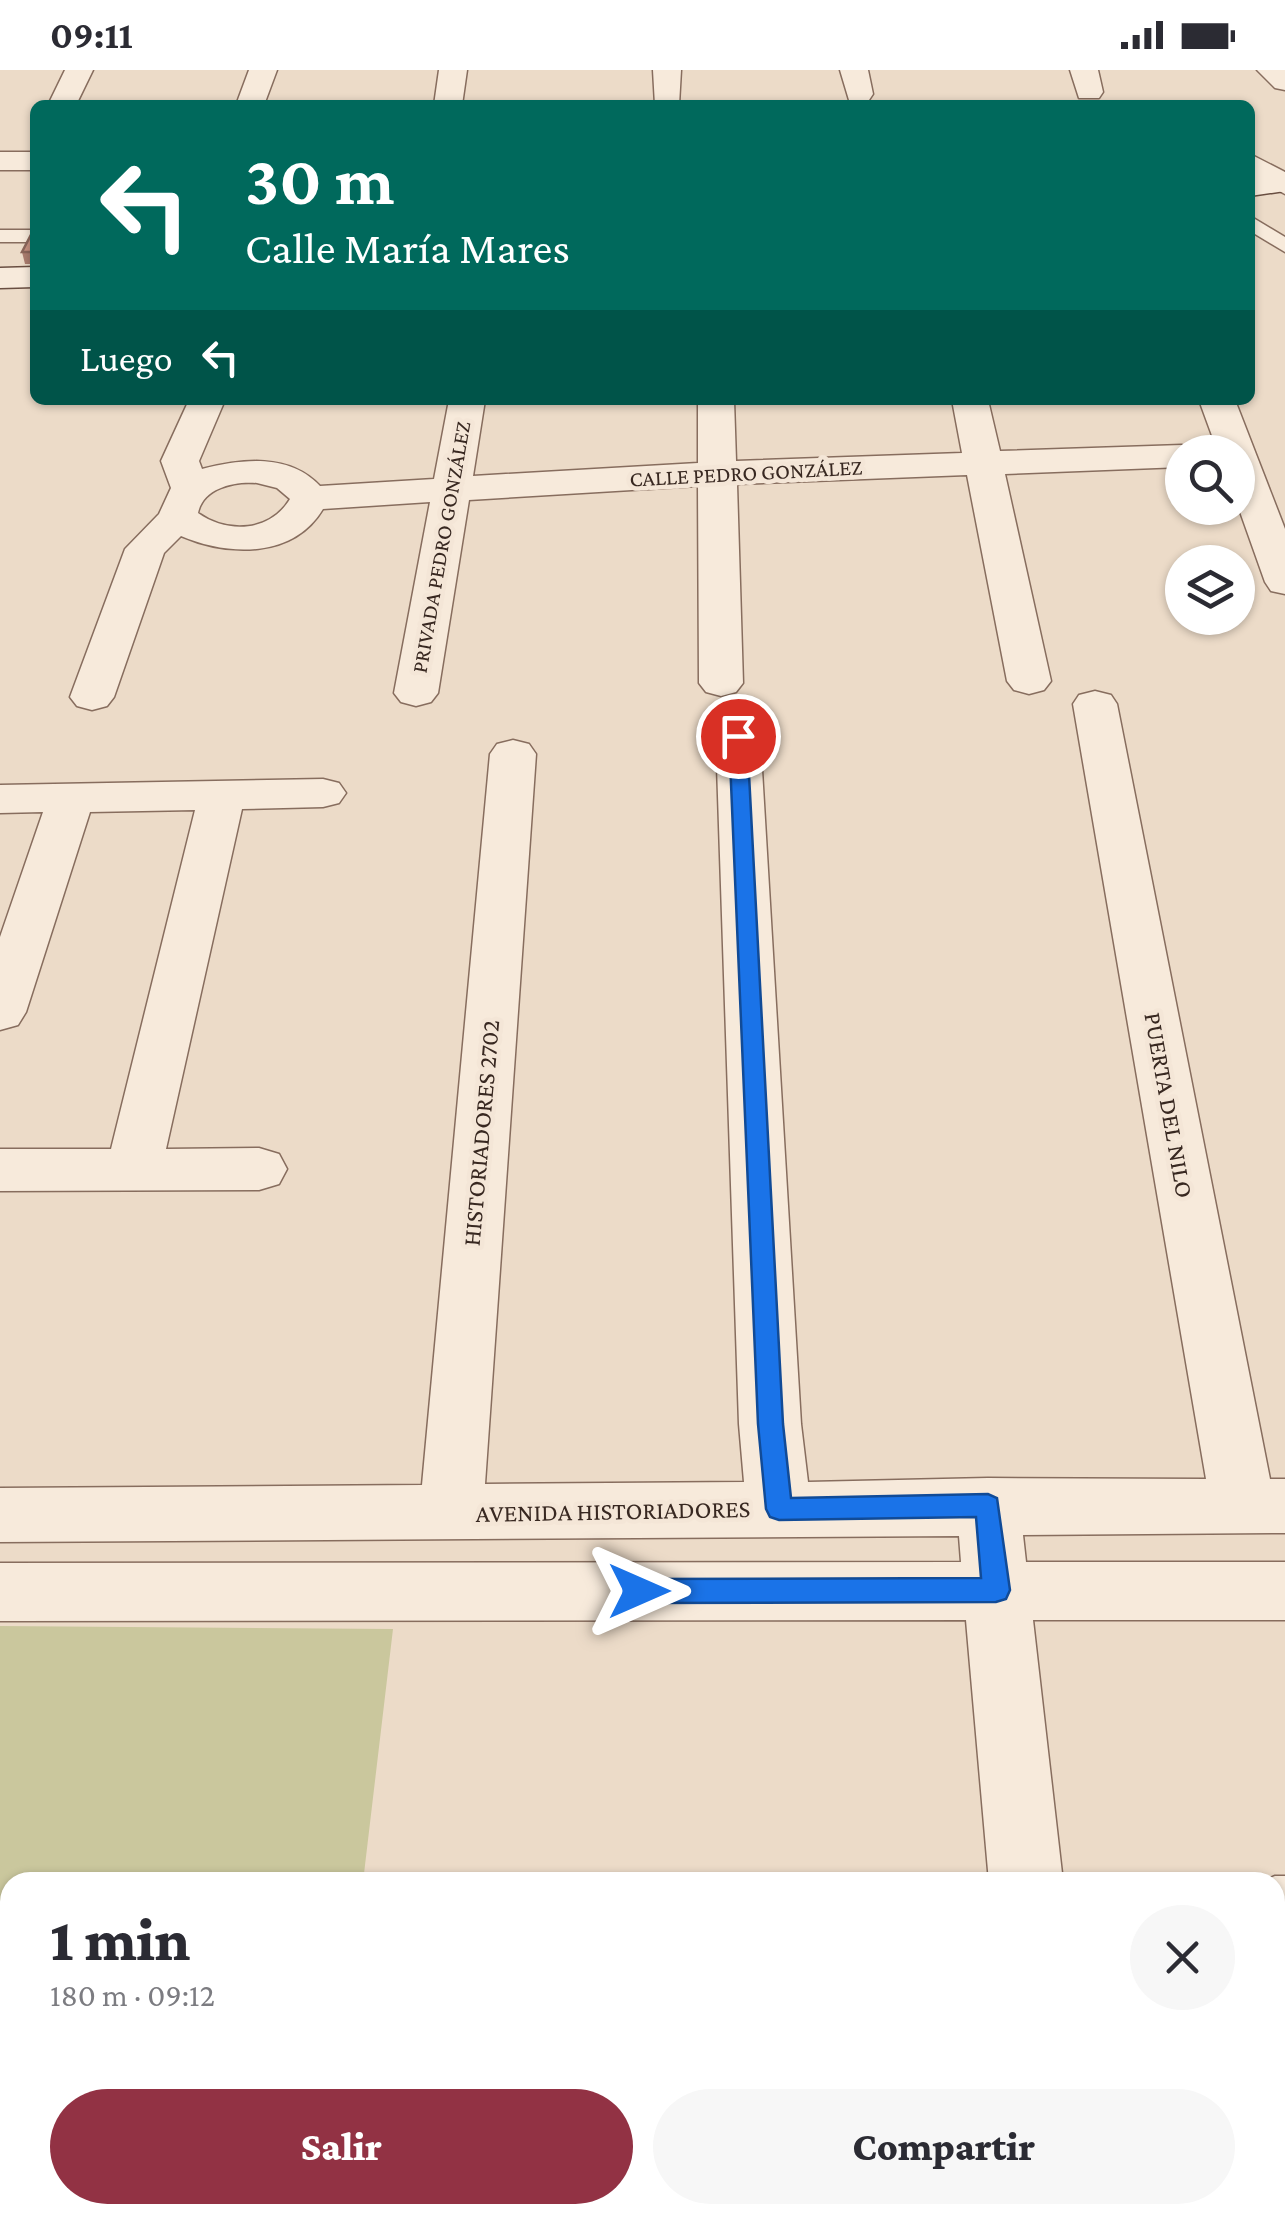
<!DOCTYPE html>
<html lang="es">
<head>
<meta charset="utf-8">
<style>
  :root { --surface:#fff; --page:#f7f7f7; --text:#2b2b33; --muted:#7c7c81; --accent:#923244 }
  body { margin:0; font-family:"Crimson Pro",serif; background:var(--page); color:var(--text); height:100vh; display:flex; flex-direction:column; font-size:38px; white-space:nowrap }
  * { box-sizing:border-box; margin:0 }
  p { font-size:32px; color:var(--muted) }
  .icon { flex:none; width:55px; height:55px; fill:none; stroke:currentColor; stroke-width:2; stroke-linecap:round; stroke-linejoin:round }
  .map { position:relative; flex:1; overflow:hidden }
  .sheet { position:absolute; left:0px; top:1802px; width:1285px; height:352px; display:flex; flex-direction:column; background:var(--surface); border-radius:30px 30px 0 0; box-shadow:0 2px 8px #0004 }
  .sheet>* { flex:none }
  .top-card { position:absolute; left:30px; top:30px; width:1225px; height:305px; border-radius:15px; box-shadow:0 2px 8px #0004; background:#00695c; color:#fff; overflow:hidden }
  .fabs { position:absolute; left:1165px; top:365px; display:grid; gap:20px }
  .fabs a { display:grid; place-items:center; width:90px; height:90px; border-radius:50%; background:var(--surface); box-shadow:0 2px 8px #0004; font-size:50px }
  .pin { position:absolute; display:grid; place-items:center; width:85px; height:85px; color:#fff; margin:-42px; border:5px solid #fff; border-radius:50%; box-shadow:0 2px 10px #0007 }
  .me { position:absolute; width:110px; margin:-55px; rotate:90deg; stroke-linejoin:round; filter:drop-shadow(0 0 8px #0008) }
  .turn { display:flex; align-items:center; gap:35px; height:210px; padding:0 50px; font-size:45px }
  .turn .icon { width:130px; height:130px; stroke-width:2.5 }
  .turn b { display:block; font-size:70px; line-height:85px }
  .then { display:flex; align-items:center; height:95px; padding:0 50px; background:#0003; gap:20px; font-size:38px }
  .round { display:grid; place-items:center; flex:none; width:105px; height:105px; border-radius:52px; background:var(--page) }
  .summary { display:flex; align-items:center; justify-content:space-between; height:170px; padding:0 50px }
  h1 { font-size:60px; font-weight:800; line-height:75px }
  .action { display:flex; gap:20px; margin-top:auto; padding:20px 50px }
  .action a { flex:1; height:115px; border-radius:60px; background:var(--accent); color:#fff; font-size:40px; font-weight:800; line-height:115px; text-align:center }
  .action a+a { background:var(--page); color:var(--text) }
  .status { display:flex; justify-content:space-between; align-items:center; height:70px; padding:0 50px; background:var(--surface); direction:ltr }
  .status svg { height:28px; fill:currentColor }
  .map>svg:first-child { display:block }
  .green { fill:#cac79d }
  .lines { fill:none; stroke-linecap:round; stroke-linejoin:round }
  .service-casing { stroke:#876d5e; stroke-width:3 }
  .minor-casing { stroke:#876d5e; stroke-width:3 }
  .secondary-casing { stroke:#694e41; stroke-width:3 }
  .service { fill:#f7eadb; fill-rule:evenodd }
  .minor { fill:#f7eadb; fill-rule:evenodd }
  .secondary { fill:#f7eadb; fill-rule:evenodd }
  .wall { fill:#ab7d6f }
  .building { fill:#c79181; stroke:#8b665a; stroke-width:2.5 }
  .route { fill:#1a73e8; stroke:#114b97; stroke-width:2.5 }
  .labels { text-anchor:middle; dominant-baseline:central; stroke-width:9; stroke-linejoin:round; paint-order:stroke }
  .far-street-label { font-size:22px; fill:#382821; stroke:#f4e6d7 }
  .street-label { font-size:25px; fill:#382821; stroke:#f4e6d7 }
</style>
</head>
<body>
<div class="status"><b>09:11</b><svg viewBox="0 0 49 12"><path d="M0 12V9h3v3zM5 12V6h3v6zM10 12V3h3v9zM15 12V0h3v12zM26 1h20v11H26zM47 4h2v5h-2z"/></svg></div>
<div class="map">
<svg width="1285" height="2154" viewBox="0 0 1285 2154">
  <rect width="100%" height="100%" fill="#ecdbc8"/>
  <path class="green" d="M0 1556 393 1559 363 1812H10V2145H322L321 2154H0Z"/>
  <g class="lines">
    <defs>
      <path id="service" d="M1250 146 1285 167V182L1250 161Z
        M0 160H35V172H0Z"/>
      <path id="minor" d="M65 0H93L76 35H48Z
        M249 0H277L264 35H236Z
        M439 0H467L462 35H434Z
        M653 0H681L679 35H655Z
        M840 0H868L873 24 869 30H849Z
        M1070 0H1098L1103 22 1099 28H1079Z
        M1257 0H1285V20L1275 18Z
        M0 82H35V100H0Z
        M1250 84 1285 102V124L1250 106Z
        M189 330H225L199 391 202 399C242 389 289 383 320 416L434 409 449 330H485L473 406 698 393V330H734L736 391 962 383 952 330H988L1000 381 1182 375 1198 382H1182V397L1005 404 1051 611 1044 620 1029 624 1014 620 1007 611 967 405 737 414 743 613 736 622 721 626 706 622 699 613 698 416 469 430 438 623 431 632 416 636 401 632 394 623 430 432 323 439C293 489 228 486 181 466L164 483 114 627 107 636 92 640 77 636 70 627 125 479 159 444 171 418 161 391ZM257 413 277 418 290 429C270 462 228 464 198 443 203 418 234 411 257 413Z
        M1199 330H1235L1285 459V524L1271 521 1265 512 1238 436V382H1218Z
        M1095 621 1111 625 1117 634 1270 1409H1285V1463L1023 1465 1026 1492H1285V1550H1033L1063 1812H989L966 1550 0 1551V1493L961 1492 959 1466 0 1472V1418L422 1415 490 684 497 674 513 670 529 674 536 684 485 1414 744 1412 739 1354 716 666 722 657 738 653 754 657 760 666 801 1354 808 1412 988 1408 1206 1409 1073 634 1079 625Z
        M323 709 339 713 346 723 339 733 323 737 242 739 166 1079 259 1078 279 1084 287 1099 279 1114 259 1120 0 1121V1079H111L195 740 90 742 26 942 18 955 0 960V867L43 742 0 743V715Z
        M1275 1806H1285V1880H1275V1812H1260Z
        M1019 2145H1101L1102 2154H1020Z"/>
      <path id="secondary" d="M1285 103V121L1250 126V108Z
        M35 197V217L0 218V198Z"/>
    </defs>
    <use href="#service" class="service-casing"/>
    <use href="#minor" class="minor-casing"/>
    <use href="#secondary" class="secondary-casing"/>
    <use href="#service" class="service"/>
    <use href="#minor" class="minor"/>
    <use href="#secondary" class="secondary"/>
  </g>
  <path class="wall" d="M35 157V194H25L22 182Z"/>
  <path class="building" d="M35 157V182H22Z"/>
  <path class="route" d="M738 660 747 666 783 1354 791 1428 988 1424 997 1428 1010 1520 1006 1529 996 1532 639 1533 629 1530 625 1521 629 1512 639 1509 981 1508 976 1447 779 1450 770 1447 766 1439 758 1354 729 666Z"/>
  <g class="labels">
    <g class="far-street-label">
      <text transform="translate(746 403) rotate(-3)">CALLE PEDRO GONZÁLEZ</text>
      <text transform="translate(441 477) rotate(-80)">PRIVADA PEDRO GONZÁLEZ</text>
    </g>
    <g class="street-label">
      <text transform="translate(1169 1035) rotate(80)">PUERTA DEL NILO</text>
      <text transform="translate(481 1063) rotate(-85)">HISTORIADORES 2702</text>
      <text transform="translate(613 1441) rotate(-1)">AVENIDA HISTORIADORES</text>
    </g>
  </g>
</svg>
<div class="fabs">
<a><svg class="icon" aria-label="search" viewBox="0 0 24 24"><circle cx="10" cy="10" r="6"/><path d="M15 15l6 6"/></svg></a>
<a><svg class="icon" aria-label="layers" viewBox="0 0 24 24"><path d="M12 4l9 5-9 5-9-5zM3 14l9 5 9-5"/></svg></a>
</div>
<div class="pin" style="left:738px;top:666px;background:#d93025"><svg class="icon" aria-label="arrive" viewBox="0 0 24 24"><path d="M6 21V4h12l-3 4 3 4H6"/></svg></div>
<svg class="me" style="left:639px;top:1521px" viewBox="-20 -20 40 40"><path d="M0-17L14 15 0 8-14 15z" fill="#1a73e8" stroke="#fff" stroke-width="4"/></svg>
<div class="top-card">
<div class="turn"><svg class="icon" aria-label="left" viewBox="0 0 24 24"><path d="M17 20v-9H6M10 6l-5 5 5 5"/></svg><div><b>30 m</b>Calle María Mares</div></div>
<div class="then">Luego<svg class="icon" aria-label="left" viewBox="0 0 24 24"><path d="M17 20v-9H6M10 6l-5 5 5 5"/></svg></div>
</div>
<section class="sheet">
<div class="summary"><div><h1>1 min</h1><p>180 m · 09:12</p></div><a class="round"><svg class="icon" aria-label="close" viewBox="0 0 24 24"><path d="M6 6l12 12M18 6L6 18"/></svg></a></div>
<div class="action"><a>Salir</a><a>Compartir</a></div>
</section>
</div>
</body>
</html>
